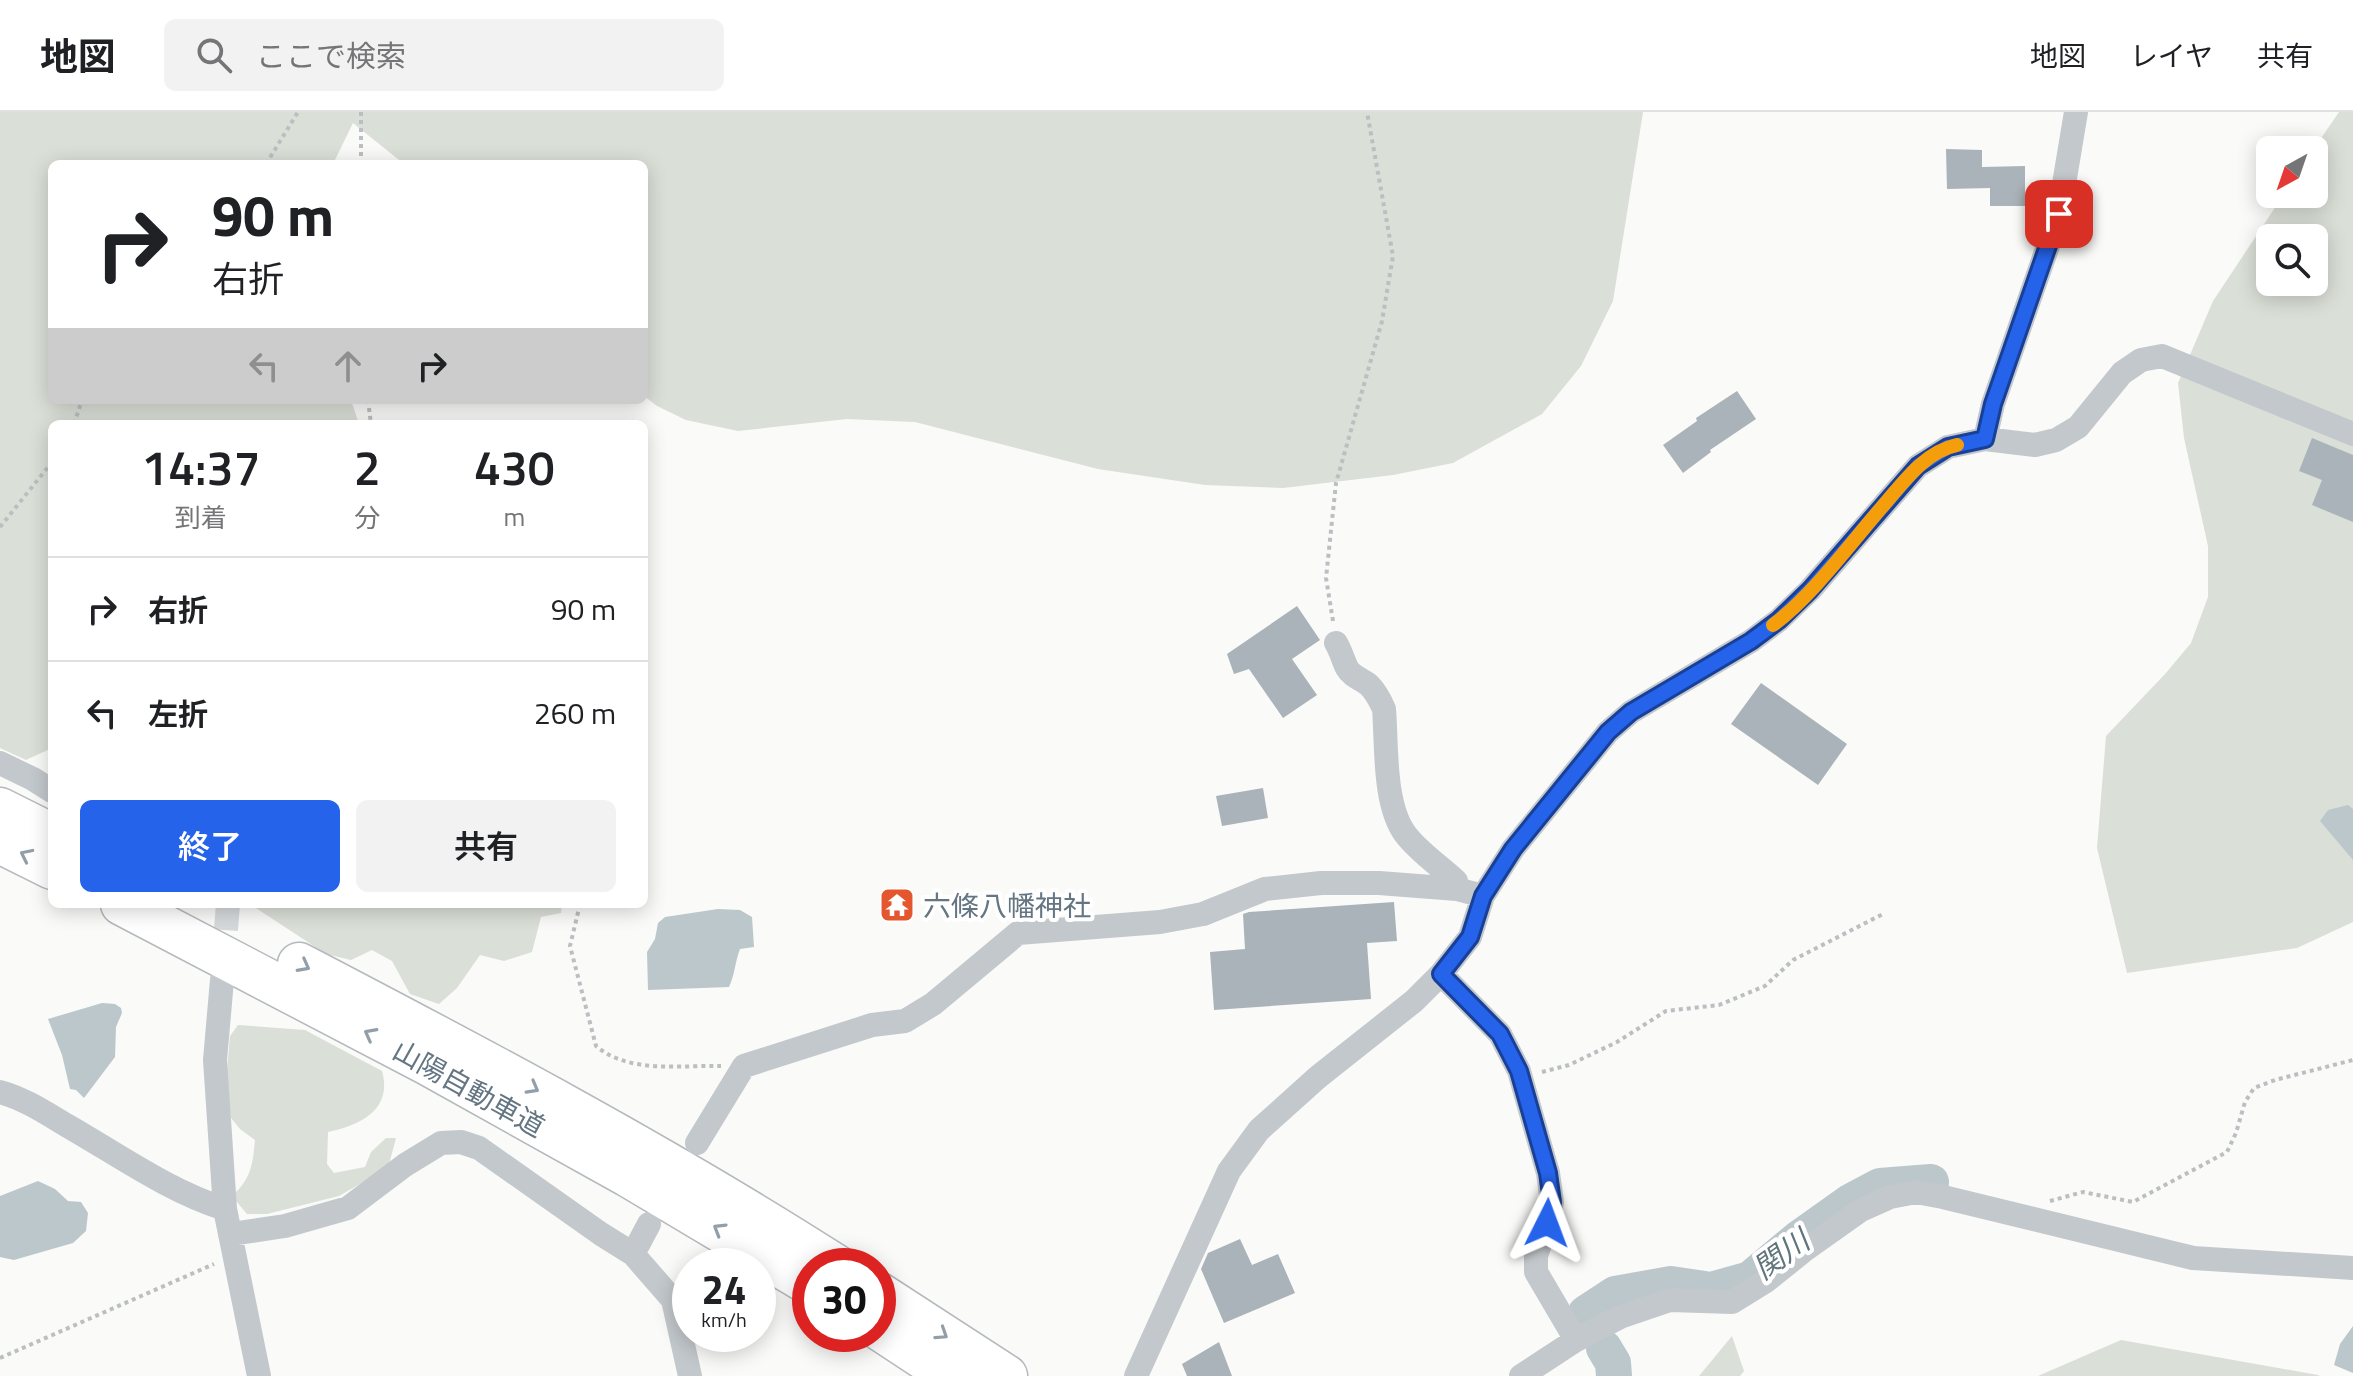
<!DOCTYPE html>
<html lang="ja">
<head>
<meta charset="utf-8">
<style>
  :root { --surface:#fff; --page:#f2f2f2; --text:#202124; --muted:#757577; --line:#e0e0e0; --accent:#2563eb }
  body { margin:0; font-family:"Titillium Web","Noto Sans JP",sans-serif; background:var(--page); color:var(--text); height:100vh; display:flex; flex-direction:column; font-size:30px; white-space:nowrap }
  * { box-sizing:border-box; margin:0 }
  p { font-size:26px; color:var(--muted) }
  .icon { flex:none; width:44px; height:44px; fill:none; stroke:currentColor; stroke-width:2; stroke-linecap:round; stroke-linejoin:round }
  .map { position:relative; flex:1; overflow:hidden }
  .panel { position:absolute; left:48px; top:308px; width:600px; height:488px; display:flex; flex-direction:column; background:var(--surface); border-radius:12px; box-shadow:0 4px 20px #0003 }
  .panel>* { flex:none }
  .hud { position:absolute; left:48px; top:48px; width:600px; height:244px; border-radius:12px; box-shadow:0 4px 20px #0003; background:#fff; color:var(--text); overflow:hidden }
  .needle { width:52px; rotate:220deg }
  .buttons { position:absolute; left:2256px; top:24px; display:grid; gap:16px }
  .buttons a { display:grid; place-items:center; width:72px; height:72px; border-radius:12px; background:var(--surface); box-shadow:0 4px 20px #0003; font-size:40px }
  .speed { position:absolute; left:672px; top:1136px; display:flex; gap:16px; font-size:40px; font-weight:700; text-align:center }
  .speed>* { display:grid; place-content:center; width:104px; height:104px; border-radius:50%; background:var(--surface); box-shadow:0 4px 20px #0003; line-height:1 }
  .speed small { font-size:20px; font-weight:400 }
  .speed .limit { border:12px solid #d22; background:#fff; color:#111 }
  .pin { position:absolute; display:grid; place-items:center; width:68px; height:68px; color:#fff; margin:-34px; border-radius:16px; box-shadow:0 4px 12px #0006 }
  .me { position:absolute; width:88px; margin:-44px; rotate:3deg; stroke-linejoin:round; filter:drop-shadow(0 0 6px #0008) }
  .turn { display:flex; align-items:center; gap:28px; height:168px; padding:0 32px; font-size:36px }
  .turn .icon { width:104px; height:104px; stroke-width:2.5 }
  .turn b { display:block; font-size:56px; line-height:68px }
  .lanes { display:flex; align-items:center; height:76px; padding:0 32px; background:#0003; justify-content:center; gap:40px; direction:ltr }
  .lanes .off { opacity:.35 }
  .eta { display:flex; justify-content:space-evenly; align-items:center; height:136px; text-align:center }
  .eta b { font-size:48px; font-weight:600; line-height:56px }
  .button { display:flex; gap:16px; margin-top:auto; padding:16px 32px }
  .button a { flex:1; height:92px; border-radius:12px; background:var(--accent); color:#fff; font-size:32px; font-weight:600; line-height:92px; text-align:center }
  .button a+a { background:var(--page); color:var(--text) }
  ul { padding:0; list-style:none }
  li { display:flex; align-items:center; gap:24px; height:104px; padding:0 32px; border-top:2px solid var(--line) }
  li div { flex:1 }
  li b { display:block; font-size:30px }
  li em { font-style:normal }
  header { display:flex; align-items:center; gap:48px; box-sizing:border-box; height:112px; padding:0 40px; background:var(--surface); border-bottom:2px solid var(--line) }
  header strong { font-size:38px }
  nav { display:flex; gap:44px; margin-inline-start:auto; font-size:28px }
  .search { width:560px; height:72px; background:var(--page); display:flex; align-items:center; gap:20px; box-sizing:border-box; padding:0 28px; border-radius:12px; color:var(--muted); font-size:30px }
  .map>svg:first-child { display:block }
  .green { fill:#dadfd7; fill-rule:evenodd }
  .water { fill:#bbc7cb }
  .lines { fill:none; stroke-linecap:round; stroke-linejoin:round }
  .river { stroke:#bbc7cb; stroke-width:36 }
  .building { fill:#aab3b9 }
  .street-tunnel { stroke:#d5d9db; stroke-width:24; stroke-dasharray:24 12; stroke-linecap:butt }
  .highway-casing { stroke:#b4b9bd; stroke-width:45 }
  .path { stroke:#bbbfc2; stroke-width:4; stroke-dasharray:4 4; stroke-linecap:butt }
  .street { stroke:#c3c8cc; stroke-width:24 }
  .highway { stroke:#fff; stroke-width:42 }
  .oneway { stroke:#939fa8 }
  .route-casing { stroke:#184099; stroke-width:20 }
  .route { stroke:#2563eb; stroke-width:14 }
  .slow { stroke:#f59e0b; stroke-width:14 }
  .labels { text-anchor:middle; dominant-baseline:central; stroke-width:8; stroke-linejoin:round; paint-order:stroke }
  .poi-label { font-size:28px; fill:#657683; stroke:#fff; text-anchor:start }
  .street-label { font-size:28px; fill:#657683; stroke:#fff }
  .water-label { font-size:30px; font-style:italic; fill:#60757c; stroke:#fff }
</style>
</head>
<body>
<header>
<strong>地図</strong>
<div class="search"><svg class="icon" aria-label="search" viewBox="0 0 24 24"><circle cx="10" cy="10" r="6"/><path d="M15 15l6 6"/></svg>ここで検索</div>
<nav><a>地図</a><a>レイヤ</a><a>共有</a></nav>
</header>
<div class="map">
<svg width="2353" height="1264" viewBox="0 0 2353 1264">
  <rect width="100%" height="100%" fill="#fafaf8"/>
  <path class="green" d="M0 0H1643L1613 189 1581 254 1542 302 1453 351 1393 363 1283 376 1205 373 1098 357 915 310 847 307 738 319 686 308 657 294 644 284V52H404L353 11 333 52H52V288H351L359 312H52V636L26 648 0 636Z
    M2339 0H2353V810L2297 836 2127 861 2097 736 2106 624 2166 561 2191 531 2208 485V434L2184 326 2178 271 2213 189 2284 82H2314L2313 38ZM2270 126H2314V170H2270Z
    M250 792H562L561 801 541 805 532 840 504 849 480 843 457 876 439 892 410 882 392 849 372 838 351 848 326 842Z
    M238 913 305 918 382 959C393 998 360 1013 328 1020L327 1052 334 1061 365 1055 371 1040 386 1026H396L388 1056 339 1084 267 1102H247L236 1089V1080C252 1065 253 1048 255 1028L240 1017 231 1006 226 970 230 924Z
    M1732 1224 1744 1259 1740 1264H1699Z
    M2121 1228 2318 1263 2320 1264H2038Z"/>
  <path class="water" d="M2348 693 2353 697V748L2320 709 2328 698Z
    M718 797 740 798 752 805 754 835 740 837C735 850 735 862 729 875L648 878 647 840 655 827 658 811 665 805Z
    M102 891 115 892 121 896 122 901 116 915 115 945 84 986 76 978 70 977 62 943 48 907Z
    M38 1069 55 1077 68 1089 81 1090 88 1101 86 1119 73 1131 14 1148 0 1145V1084Z
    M2353 1214V1261L2334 1253 2340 1232Z"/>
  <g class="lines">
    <path class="river" d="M1587 1209 1586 1201 1615 1182 1671 1172 1711 1178 1750 1167 1798 1127 1850 1090 1880 1074 1931 1070
      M1604 1236 1613 1251 1614 1264"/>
  </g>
  <path class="building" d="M1946 37 1982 38V55L2025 54V94H1990V76L1947 77Z
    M1737 279 1756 307 1710 338 1711 340 1683 361 1663 333 1697 309 1696 306Z
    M2312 326 2353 343V410L2312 393 2322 368 2299 359Z
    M1297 494 1320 528 1292 547 1317 583 1283 606 1249 557 1234 562 1227 542Z
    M1761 571 1847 632 1818 673 1731 612Z
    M1263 676 1268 706 1222 714 1216 684Z
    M1394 790 1397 829 1367 831 1371 887 1214 898 1210 840 1245 837 1243 802 1249 800Z
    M1240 1127 1252 1153 1278 1142 1295 1181 1224 1211 1201 1157 1208 1141Z
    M1219 1230 1232 1264H1187L1182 1252Z"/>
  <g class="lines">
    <path class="street-tunnel" d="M223 854 228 792"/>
    <defs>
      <path id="highway" d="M0 697 52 723
        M0 730 52 756
        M122 792 428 952 627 1063 810 1172
        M299 852C481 947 663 1043 836 1154
        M878 1181 1006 1264
        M878 1216 951 1264"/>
    </defs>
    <use href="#highway" class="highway-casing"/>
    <path class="path" d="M361 0V52
      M266 52 298 0
      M368 288 371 312
      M74 312 82 288
      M0 415 52 350
      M1333 509 1326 466 1336 371 1382 209 1393 144 1367 0
      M580 792 570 834 596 934C629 962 680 953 721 954
      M1542 960 1569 953 1617 930 1666 899 1719 893 1765 874 1793 848 1883 802
      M2050 1089 2083 1080 2133 1090 2227 1040 2236 1021 2245 990 2254 976 2275 968 2353 948
      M0 1246 214 1152"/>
    <path class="street" d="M1985 327 1993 292 2059 102 2076 0
      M1336 531C1341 539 1343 548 1347 556 1352 565 1362 567 1369 573 1376 580 1380 588 1384 597 1387 633 1383 693 1406 723 1419 740 1441 755 1456 769L1457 777
      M0 651 33 667 52 679
      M1441 862 1500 922 1519 959 1548 1061 1552 1090 1547 1111 1536 1144V1160L1576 1228
      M222 868 215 948 225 1097 259 1264
      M0 980C23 986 46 1001 66 1013 117 1042 168 1079 225 1097
      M697 1031 744 954 872 913 905 909 933 892 1018 821 1160 810 1203 802 1265 777 1321 771H1379L1457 777 1483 784
      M231 1122 285 1114 348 1096 405 1053 441 1031 461 1030 479 1036 601 1122 633 1142 673 1188 690 1264
      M633 1142 649 1112
      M1136 1264 1229 1059 1259 1018 1318 965 1414 889 1441 862 1470 825 1483 784 1513 737 1608 620 1631 600 1751 529 1779 508 1810 478 1918 354 1948 335 1985 327 2035 333 2056 328 2078 315 2122 261 2141 248 2162 244 2353 322
      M1521 1264 1576 1228 1620 1205 1670 1188 1732 1190 1766 1169 1806 1137 1861 1098 1890 1085 1916 1080 1943 1085 2193 1146 2353 1156"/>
    <use href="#highway" class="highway"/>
  </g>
  <defs><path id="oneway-chevron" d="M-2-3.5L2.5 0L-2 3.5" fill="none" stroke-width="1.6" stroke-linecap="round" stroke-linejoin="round" transform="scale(2)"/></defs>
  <g class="oneway">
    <use href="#oneway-chevron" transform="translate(26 743) rotate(-154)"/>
    <use href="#oneway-chevron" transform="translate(304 854) rotate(28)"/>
    <use href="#oneway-chevron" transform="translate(370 922) rotate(-152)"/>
    <use href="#oneway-chevron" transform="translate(533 976) rotate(29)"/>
    <use href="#oneway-chevron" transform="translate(719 1117) rotate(-149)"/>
    <use href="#oneway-chevron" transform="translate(942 1222) rotate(33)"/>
  </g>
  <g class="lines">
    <defs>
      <path id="route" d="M1547 1111 1552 1090 1548 1061 1519 959 1500 922 1441 862 1470 825 1483 784 1513 737 1608 620 1631 600 1751 529 1779 508 1810 478 1918 354 1948 335 1985 327 1993 292 2059 102"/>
    </defs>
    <use href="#route" class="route-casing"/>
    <use href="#route" class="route"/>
    <path class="slow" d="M1773 513C1812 484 1850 432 1882 395 1903 371 1924 340 1957 333"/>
  </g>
  <defs>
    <symbol id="temple-square" viewBox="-11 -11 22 22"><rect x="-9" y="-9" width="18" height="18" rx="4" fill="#e4572e" stroke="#fff"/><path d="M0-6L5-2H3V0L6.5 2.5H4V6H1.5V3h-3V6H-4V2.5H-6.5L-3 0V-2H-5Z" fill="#fff"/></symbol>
  </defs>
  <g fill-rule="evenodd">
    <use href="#temple-square" x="877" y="773" width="40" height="40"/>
  </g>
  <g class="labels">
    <g class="poi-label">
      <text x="923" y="793">六條八幡神社</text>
    </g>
    <g class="street-label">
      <text transform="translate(469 976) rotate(29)">山陽自動車道</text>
    </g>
    <g class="water-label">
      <text transform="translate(1781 1142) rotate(-36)">関川</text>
    </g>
  </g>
</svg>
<div class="buttons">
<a><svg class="needle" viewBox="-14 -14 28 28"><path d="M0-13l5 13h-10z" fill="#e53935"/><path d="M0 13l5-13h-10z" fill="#757577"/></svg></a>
<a><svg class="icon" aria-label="search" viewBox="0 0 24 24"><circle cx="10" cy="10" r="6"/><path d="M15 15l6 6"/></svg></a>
</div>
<div class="speed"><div>24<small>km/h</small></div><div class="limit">30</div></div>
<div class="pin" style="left:2059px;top:102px;background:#d93025"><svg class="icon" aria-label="arrive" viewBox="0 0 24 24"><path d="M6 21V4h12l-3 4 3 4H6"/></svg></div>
<svg class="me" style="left:1547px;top:1111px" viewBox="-20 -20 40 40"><path d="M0-17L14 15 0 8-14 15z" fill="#2563eb" stroke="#fff" stroke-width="4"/></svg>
<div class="hud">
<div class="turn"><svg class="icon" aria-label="right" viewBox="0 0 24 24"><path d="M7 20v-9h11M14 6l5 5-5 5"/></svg><div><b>90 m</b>右折</div></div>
<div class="lanes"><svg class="icon off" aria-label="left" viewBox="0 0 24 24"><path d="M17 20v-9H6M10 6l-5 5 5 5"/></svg><svg class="icon off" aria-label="ahead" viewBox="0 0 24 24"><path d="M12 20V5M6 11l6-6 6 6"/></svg><svg class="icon" aria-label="right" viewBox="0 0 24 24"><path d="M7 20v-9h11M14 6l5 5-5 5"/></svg></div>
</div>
<section class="panel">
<div class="eta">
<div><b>14:37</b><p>到着</p></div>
<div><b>2</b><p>分</p></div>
<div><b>430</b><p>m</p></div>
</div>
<ul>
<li><svg class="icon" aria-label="right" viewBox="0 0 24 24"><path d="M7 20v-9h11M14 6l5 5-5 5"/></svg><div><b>右折</b></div><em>90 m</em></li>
<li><svg class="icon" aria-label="left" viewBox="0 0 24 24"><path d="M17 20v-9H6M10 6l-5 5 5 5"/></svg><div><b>左折</b></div><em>260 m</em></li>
</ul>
<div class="button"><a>終了</a><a>共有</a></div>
</section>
</div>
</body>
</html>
